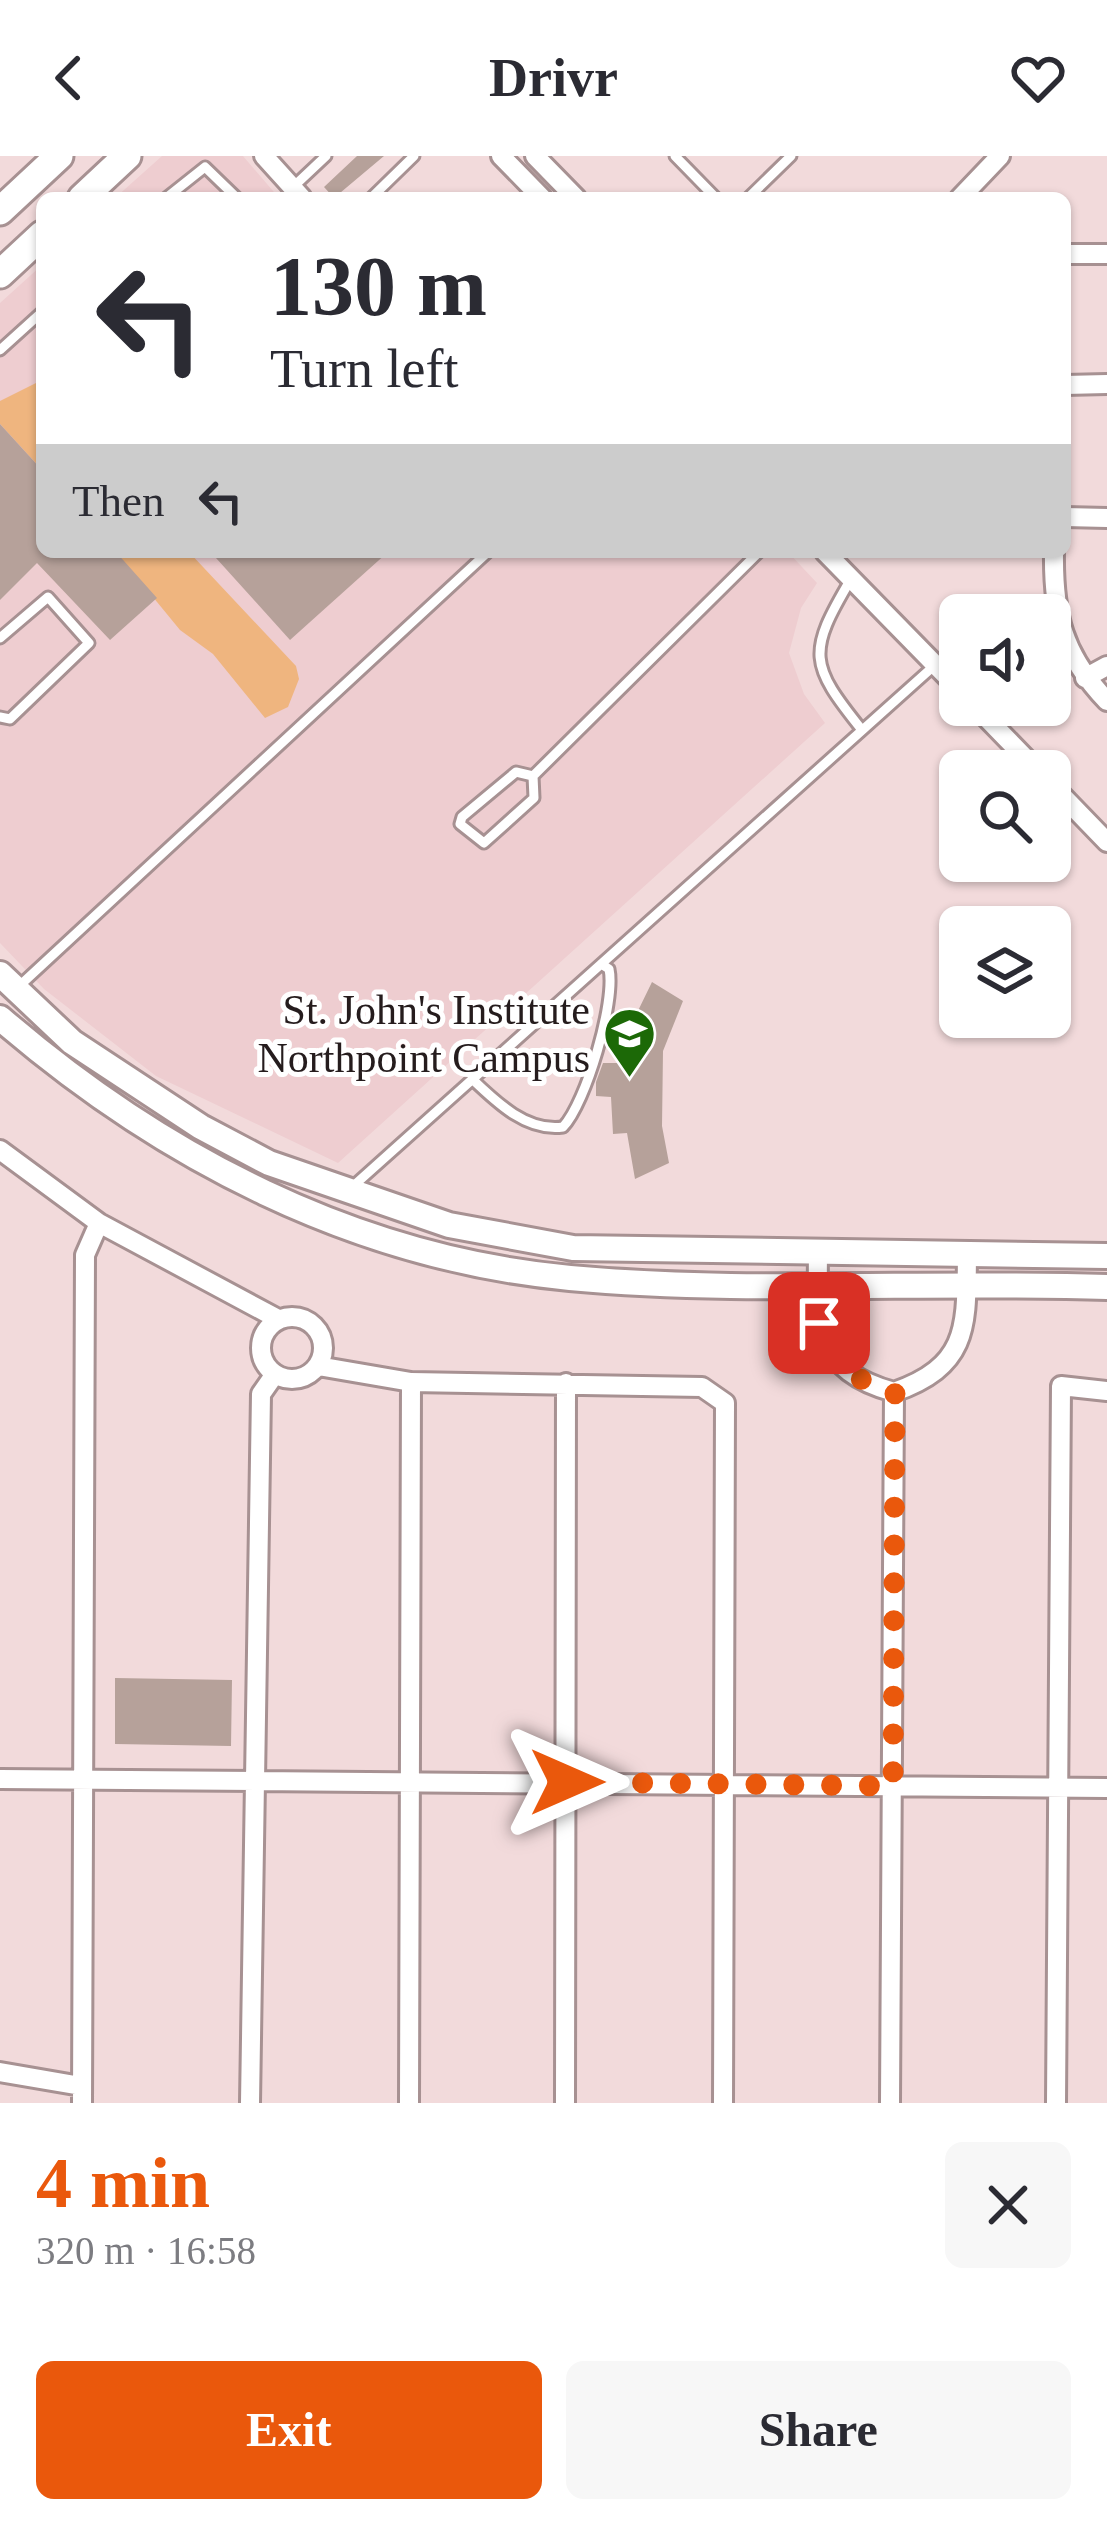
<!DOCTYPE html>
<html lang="en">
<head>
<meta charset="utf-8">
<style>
  :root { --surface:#fff; --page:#f7f7f7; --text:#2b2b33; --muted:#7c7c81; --accent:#ea580c }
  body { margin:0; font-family:"Times New Roman",serif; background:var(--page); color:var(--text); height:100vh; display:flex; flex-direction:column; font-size:45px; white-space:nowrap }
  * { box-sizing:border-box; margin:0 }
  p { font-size:39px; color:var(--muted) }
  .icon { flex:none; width:66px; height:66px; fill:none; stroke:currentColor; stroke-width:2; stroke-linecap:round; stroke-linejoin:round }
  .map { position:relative; height:1947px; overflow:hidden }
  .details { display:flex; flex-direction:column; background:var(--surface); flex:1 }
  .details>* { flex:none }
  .banner { position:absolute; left:36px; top:36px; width:1035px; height:366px; border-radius:18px; box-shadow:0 3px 9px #0004; background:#fff; color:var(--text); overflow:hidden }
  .fabs { position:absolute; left:939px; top:438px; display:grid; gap:24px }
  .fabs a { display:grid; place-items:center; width:132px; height:132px; border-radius:18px; background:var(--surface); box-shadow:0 3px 9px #0004; font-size:60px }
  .pin { position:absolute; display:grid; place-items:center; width:102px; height:102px; color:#fff; margin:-51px; border-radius:24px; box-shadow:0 6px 18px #0006 }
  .me { position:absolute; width:132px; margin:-66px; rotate:90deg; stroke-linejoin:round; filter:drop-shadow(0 0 9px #0008) }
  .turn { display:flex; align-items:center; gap:42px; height:252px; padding:0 36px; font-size:54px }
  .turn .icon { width:156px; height:156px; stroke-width:2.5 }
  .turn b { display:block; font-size:84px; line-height:102px }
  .then { display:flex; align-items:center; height:114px; padding:0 36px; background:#0003; gap:24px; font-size:45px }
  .round { display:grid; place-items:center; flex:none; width:126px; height:126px; border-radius:18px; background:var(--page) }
  .overview { display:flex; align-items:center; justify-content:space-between; height:204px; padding:0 36px }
  h1 { font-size:72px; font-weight:800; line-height:90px; color:var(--accent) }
  .button { display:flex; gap:24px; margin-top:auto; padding:24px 36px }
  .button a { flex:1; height:138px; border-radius:18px; background:var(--accent); color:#fff; font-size:48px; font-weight:800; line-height:138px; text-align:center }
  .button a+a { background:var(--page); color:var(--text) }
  header { display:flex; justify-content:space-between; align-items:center; height:156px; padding:0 36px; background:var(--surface); font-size:54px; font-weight:800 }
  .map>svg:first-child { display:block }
  .built { fill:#eecdd0 }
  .green { fill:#efb57f }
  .building { fill:#b6a19a }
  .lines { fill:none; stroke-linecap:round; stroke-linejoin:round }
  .lane-casing { stroke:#a79192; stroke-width:15 }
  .street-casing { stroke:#a79192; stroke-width:24 }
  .secondary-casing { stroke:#a79192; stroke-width:30 }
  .primary-casing { stroke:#a79192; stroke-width:33 }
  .lane { stroke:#fff; stroke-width:9 }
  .street { stroke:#fff; stroke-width:18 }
  .secondary { stroke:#fff; stroke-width:24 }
  .primary { stroke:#fff; stroke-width:27 }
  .route { stroke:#ea580c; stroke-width:21; stroke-dasharray:0 37.8 }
  .labels { text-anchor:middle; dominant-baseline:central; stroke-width:10; stroke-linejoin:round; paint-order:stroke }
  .poi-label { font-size:42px; fill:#251c1d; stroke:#fff; text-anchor:end }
</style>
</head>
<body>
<header><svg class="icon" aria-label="back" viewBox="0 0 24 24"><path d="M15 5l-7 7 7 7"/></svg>Drivr<svg class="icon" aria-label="heart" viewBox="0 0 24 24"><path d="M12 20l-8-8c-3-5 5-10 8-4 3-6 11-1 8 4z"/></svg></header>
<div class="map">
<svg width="1107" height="1947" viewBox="0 0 1107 1947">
  <rect width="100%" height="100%" fill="#f2dadb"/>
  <path class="built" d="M162 0H243L279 42H115Z
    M42 109V396H788L817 427 801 452 789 497 804 538 825 567 338 1007 156 920 44 833 0 787V147Z"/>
  <path class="green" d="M38 226 42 230V314L0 268V245Z
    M116 396H189L296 510 299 523 288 551 265 562 213 498 180 474Z"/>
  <path class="building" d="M357 0H384L334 42 324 31Z
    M0 268 42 314V396H116L157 442 110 484 37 407 0 444Z
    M223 396H388L290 484 216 402Z
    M652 826 683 845 663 895 662 970 669 1007 635 1023 627 977 613 978 611 941 596 940V926L603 907H624L634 863Z
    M115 1522 232 1524 231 1590 115 1588Z"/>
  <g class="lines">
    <defs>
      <path id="lane" d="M675 0 716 42
        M292 32 326 0
        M166 42 205 11 237 42
        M371 42 414 0
        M748 42 791 0
        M0 194 42 156
        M851 423C807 497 809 508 862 574
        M0 482 48 441 89 487 10 563 0 561
        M516 616 533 620 534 642 484 687 460 668 462 661Z
        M533 620 759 396
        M16 833 488 396
        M472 923C497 947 527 976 563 971 586 947 616 845 609 813L601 808
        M351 1032 935 509"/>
      <path id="street" d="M264 0 302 42
        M501 0 542 42
        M535 0 576 42
        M960 42 1000 0
        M1065 98H1107
        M1065 229 1107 228
        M1065 361 1107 362
        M825 396 960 534
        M1054 396C1053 459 1063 499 1107 545
        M1085 522 1107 510
        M974 549 1038 615
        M1050 627 1107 686
        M0 994 99 1067 278 1163
        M818 1098C817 1169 816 1215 894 1236 971 1209 966 1168 967 1097
        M261 1192a31 31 0 1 1 62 0a31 31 0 1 1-62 0Z
        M318 1210 411 1226 702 1231 725 1247 723 1947
        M0 1623 1107 1632
        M0 1916 81 1930
        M82 1947 85 1099 99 1067
        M250 1947 261 1238 275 1218
        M409 1947 411 1226
        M565 1947 566 1227
        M890 1947 894 1236
        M1056 1947 1061 1230 1107 1235"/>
      <path id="secondary" d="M0 818 72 886 201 971 269 1007 449 1069 573 1092 1107 1100
        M0 862C161 1001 355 1102 570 1122 745 1138 930 1125 1107 1131"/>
      <path id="primary" d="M82 42 127 0
        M0 55 59 0
        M0 118 42 79"/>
    </defs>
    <use href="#lane" class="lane-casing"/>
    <use href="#street" class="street-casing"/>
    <use href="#secondary" class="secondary-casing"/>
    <use href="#primary" class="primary-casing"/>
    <use href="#lane" class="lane"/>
    <use href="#street" class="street"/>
    <use href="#secondary" class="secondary"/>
    <use href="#primary" class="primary"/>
  </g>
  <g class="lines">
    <path class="route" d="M567 1626 893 1630 895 1236C853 1225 832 1208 819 1167"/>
  </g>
  <defs>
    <symbol id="school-pin" viewBox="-11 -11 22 30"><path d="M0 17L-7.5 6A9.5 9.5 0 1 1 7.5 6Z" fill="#1c6907" stroke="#fff"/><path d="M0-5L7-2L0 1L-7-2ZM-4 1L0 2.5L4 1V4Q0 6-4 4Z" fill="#fff"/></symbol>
  </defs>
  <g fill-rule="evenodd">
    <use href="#school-pin" x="600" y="848" width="59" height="81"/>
  </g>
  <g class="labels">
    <g class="poi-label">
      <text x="590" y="854">St. John's Institute<tspan x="590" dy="48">Northpoint Campus</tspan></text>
    </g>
  </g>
</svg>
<div class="fabs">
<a><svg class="icon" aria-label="sound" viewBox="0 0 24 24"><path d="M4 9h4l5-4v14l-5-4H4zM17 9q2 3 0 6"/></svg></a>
<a><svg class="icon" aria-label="search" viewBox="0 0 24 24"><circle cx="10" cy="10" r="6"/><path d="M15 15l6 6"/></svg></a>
<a><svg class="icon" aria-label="layers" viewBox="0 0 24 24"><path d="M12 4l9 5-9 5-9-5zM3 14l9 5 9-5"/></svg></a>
</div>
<div class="pin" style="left:819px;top:1167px;background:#d93025"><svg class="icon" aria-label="arrive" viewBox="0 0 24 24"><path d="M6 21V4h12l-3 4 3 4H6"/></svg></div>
<svg class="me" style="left:567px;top:1626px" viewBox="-20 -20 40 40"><path d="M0-17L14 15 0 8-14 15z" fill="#ea580c" stroke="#fff" stroke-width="4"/></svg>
<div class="banner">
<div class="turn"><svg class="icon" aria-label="left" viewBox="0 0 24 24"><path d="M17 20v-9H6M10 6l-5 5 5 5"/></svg><div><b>130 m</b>Turn left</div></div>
<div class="then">Then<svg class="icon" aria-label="left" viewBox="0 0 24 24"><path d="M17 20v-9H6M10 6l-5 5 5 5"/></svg></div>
</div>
</div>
<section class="details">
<div class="overview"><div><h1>4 min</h1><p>320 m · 16:58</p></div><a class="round"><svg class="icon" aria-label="close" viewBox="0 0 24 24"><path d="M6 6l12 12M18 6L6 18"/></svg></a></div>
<div class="button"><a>Exit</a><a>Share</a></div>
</section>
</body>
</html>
